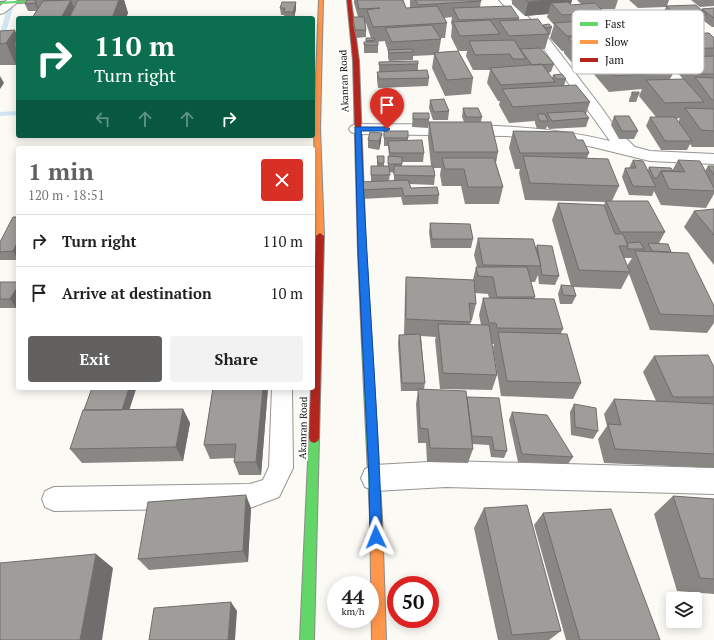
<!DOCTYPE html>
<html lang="en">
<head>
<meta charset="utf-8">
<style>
  :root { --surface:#fff; --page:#f2f2f2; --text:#222; --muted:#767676; --line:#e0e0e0; --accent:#626160 }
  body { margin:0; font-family:"PT Serif",serif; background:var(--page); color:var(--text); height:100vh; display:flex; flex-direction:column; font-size:15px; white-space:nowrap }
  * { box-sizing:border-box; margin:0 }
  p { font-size:13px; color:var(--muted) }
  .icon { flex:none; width:22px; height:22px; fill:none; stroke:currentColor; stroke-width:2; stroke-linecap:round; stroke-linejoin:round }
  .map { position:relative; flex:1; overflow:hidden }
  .drawer { position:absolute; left:16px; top:146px; width:299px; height:244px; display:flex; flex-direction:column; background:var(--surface); border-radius:4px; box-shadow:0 2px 10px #0003 }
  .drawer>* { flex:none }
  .guide { position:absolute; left:16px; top:16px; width:299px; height:122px; border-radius:4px; box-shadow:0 2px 10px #0003; background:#0b6e4f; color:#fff; overflow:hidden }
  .buttons { position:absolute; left:666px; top:592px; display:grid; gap:8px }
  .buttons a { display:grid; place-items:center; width:36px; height:36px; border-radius:4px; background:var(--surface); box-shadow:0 2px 10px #0003; font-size:20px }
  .speed { position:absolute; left:327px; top:576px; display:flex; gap:8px; font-size:20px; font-weight:700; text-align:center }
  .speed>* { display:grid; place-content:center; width:52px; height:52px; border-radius:50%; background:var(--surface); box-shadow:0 2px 10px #0003; line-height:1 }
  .speed small { font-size:10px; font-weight:400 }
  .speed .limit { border:6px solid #d22; background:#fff; color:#111 }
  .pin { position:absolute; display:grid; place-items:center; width:34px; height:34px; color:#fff; margin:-41px -17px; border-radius:50% 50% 50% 0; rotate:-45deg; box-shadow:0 0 4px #0007 }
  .pin .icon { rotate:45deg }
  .me { position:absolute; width:44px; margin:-22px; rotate:358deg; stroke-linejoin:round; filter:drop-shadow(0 0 3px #0008) }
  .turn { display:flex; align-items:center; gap:14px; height:84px; padding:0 12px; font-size:18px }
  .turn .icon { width:52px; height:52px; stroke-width:2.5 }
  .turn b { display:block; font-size:28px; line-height:34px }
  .lanes { display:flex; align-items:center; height:38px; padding:0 12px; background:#0003; justify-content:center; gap:20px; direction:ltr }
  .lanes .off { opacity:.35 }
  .round { display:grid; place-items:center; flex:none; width:42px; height:42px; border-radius:4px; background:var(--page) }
  .head { display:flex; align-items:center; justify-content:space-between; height:68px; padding:0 12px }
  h1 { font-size:24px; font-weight:700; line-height:30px; color:var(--accent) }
  .button { display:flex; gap:8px; margin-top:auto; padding:8px 12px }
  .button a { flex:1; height:46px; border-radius:4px; background:var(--accent); color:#fff; font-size:16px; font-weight:700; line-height:46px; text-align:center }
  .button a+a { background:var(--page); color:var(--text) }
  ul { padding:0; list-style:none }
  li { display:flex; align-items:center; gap:12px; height:52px; padding:0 12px; border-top:1px solid var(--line) }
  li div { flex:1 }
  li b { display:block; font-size:15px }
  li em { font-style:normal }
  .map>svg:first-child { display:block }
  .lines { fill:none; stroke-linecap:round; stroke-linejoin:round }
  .stream { fill:#cfe5f2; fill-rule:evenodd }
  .lane-casing { stroke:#959593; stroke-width:2 }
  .street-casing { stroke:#959593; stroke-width:2 }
  .fast-casing { stroke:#8c8b89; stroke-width:2 }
  .slow-casing { stroke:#8c8b89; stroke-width:2 }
  .jam-casing { stroke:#8c8b89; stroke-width:2 }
  .lane { fill:#fefefe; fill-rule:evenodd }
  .street { fill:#fefefe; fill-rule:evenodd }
  .fast { fill:#63d668; fill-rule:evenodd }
  .slow { fill:#ff974d; fill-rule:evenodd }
  .jam { fill:#b3261e; fill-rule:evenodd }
  .wall { fill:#898784; fill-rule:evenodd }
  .shaded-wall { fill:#6f6e6c }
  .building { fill:#9f9d9a; stroke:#6f6e6c }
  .route { fill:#1a73e8; stroke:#114b97 }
  .labels { text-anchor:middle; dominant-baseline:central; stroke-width:4; stroke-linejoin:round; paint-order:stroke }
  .street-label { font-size:10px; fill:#0f0f0f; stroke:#fff }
  .key { fill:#fff; stroke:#b7b7b7; stroke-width:1 }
  .key-label { font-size:11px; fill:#0f0f0f }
</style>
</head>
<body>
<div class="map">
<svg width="714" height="640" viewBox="0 0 714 640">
  <rect width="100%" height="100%" fill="#fbfaf5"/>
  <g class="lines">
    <path class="stream" d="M10 1 15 2 3 42 0 44V33L8 6 0 10V6Z
      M18 111V115L0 116V112Z"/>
    <defs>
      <path id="lane" d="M272 388H292L293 468 279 497 250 508 54 511 45 507 42 499 45 491 54 487 250 484 263 480 269 467Z"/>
      <path id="street" d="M7 0H16L18 2 4 13 0 14V6Z
        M499 0H511L546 35 601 107 617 130 635 147 650 151 714 154V164L650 161 593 147 549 139 505 136 357 134 351 132 349 129 351 126 357 124C442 125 527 121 610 141L538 41Z
        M446 461 714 468V494L446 487 375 491 365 487 361 478 365 469 375 465Z"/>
      <path id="fast" d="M29 0H55L53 1 0 4V2Z
        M367 342 370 343 372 346 382 517 380 521 376 523 372 521 370 517 362 346 364 343Z
        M314 433 318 435 319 438 314 640H300L309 438 310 435Z"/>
      <path id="slow" d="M319 0H323L320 128 324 236 320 239 316 236 314 128Z
        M376 511 380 513 382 517 386 640H372L370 517 372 513Z"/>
      <path id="jam" d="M347 0H351L359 61 366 252 372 346 370 349H364L362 346 358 252 353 61Z
        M320 233 324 236 319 438 318 441 314 443 310 441 309 438 311 388H313V320L316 236Z"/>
    </defs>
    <use href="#lane" class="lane-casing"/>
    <use href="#street" class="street-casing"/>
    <use href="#fast" class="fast-casing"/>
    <use href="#slow" class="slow-casing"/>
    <use href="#jam" class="jam-casing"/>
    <use href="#lane" class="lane"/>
    <use href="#street" class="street"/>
    <use href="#fast" class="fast"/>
    <use href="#slow" class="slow"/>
    <use href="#jam" class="jam"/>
  </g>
  <path class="wall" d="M27 0H124L128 13 126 18H32L36 11H28L25 4Z
    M354 0H403L406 8H410V0H481V1L480 7 519 18V20L543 26V25L552 27 550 35H549L545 49H541L554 64 551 72 548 73 552 78 553 75 566 79 564 86 590 102 586 114 589 118 586 127 549 129 547 126 546 129H537L535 123V121L509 123 499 105 500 101H498L487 83 490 70H473L466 56 467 51H458L473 78 471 94 445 96 432 68 434 55 413 56V60L389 61 388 58V51L385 42V41L375 42 378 45V53H364V42H366V38H371L366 23 365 24 366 30V37L356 38 353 25V17H358L354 3ZM452 17 451 23 452 26 451 37 458 51 439 52 441 39 440 38H445L447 23 444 18Z
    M512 0H572L571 4V5L581 4 577 0H618L615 9H601L605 13 603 20 612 24V23L648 40 645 48H644L645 49 646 46H649L654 34 714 38V147H692L690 144 687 150H661L646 126 650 117H656L639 96 642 89 609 92 592 72 594 69 578 70 564 53V51H562L550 38 554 25 547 17 548 14 525 16 512 4ZM665 64H681L677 72 683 79H670L674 72ZM680 118 678 122 676 119Z
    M629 0H669L667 6 701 10 702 9 714 8V27H712L704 21 703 23H673L663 13 666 7 638 8Z
    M691 0H714V6L700 7Z
    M296 2V9L294 18H285L284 15H281L280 8Z
    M0 31 18 38V62L16 65H0Z
    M379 62 418 64V70L429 78 428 86 378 88 377 80V72H379Z
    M632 92 639 94 636 102H629V100Z
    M430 100 449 111 448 120H433L429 108Z
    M463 108 482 117 481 122 498 152 496 163 503 187 499 204H465L461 186H442L440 175 441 168H434L435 176 434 185 410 184 411 188 439 195 438 204 403 205 401 197 361 199 360 191V182H371V166H377V156H384V166H388L389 156 388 146H384V131H408V141L424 153 423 162H402V166H431L428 138 429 122H464L462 117ZM390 172 394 173V181H389Z
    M413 113 429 119V128L412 127Z
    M614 116 638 131 634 139H619L611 125Z
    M513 131 577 140 589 153 587 158 619 186 612 201 665 232 659 243 671 252 714 306V323L707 333 650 330 629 274 621 289 573 287 576 296 572 304H560L558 294 561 285 571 286 552 220 558 203 604 205 605 202 525 200 519 173 520 169H515L509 148ZM624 258H632L627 266Z
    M368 140 381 141 379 150 368 148Z
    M633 160 648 170 649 167 672 171 678 160 705 171 708 166H714V194L706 208 661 205 654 191 652 196 629 195 622 177 625 168H629Z
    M714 209V265L684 227 694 211Z
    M18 217V260H0V242Z
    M430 223 473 239 471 248H431L429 232Z
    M478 238 536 248 537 245 559 276 555 285 539 284 538 275 535 282H531L535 297 534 299 563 329 561 333 581 383 573 399 501 396 493 348 494 344H492L497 375 492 390 440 389 435 340 436 337 421 336 425 383 424 389 467 397 507 451 504 458 491 457 489 445 472 444 473 449 468 463 427 462 426 443H418L416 404 418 391H401L398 343 399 335H404L405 294 406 277 473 280 476 267H477L474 255ZM475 293 488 294 489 298H483L479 315 481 325H470L471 320H472L476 304Z
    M0 282H18V305L16 308H0Z
    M654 356 714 367V468L604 463 598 439 607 426 604 414 614 399 656 401 643 372Z
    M92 388H135L136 389 129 410 183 409 190 423 183 461 82 463 70 449Z
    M213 388H268L261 475H239L234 462V458L210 459 204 445Z
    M574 404 598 431 593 439 571 435 570 412Z
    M512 412 573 457 568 464 518 462 509 420Z
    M673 496 714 499V594L677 591 654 514Z
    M251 508 248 562 149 570 138 559Z
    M484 508 561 631 549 640H498L474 528Z
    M543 513 660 640H566L534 525Z"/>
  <path class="shaded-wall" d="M71 0 77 15 75 18H61Z
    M119 0H124L128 13 126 18H112Z
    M547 0H572L568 12 551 3 548 14 525 16 528 2Z
    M36 2 39 10 38 11 35 3Z
    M296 2V9L294 18 293 12Z
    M15 30 18 38 14 44 18 52V62L16 65 6 43Z
    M0 76 4 83 0 89Z
    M382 133 381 141 379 150V141Z
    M18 241V259L13 251Z
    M18 286V305L16 308 10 299Z
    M129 388H135L136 389 125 423 120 415Z
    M263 388H268L261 475 256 462Z
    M183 409 190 423 183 461 176 447Z
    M246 495 251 508 248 562 243 551Z
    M96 554 113 568 102 640H80Z
    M231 602 237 611 235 640H228Z"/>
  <path class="building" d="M27 0H35L36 2 35 3 25 4Z
    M71 0 61 18H32L43 1Z
    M78 0H119L112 18H69Z
    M357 0H403L406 8 437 6 447 23 373 27 367 10 380 8 359 9Z
    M415 0H481V1L419 5Z
    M526 0H547L528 2Z
    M282 2H296L293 12H284L285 8H280Z
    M568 2 571 5 595 3 605 13 562 15 551 3Z
    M696 5 707 15 677 16 666 6Z
    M511 6 519 18 459 20 453 8Z
    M714 8V18L702 9Z
    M353 17H364L366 30H355Z
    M538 19 549 34 509 36 499 21Z
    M607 19 621 33 567 36 554 23Z
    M490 20 500 34 460 36 453 22Z
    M549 24 552 27 546 28 543 25Z
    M432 25 441 39 392 42 385 28Z
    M15 30 6 43 0 44V31Z
    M709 33 714 38V48L668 49 654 34Z
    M607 35 624 52 583 54 568 38Z
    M18 38V44H14Z
    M366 38H374L375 40 366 41Z
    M514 40 526 59H513L510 54 475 55 469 41Z
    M364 42H378V45H364Z
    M540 48 554 64 532 65 520 49Z
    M412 49 413 52 389 53 388 50Z
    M458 51 473 78 447 80 434 53Z
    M653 53 674 72 615 76 598 57Z
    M714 56V74H699L684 57Z
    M418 61V64L379 65V62Z
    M542 64 555 82 501 85 490 68Z
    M427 70 429 78 379 79 377 72Z
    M562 74 566 79H557L553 75Z
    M695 77 714 78V100H712Z
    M684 79 704 102 665 103 646 80Z
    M576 85 590 102 513 107 502 89Z
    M632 92H639V94H632Z
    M444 99 449 111 434 112 430 100Z
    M463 108H478L482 117H466Z
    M685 108 714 109V131L701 130Z
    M583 111 589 118 552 121 547 113Z
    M413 113H429V119H413Z
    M537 114H545L548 121H540Z
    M614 116H629L638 131H622Z
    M650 117H675L692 141H665Z
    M429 122H491L498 152H434Z
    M384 131H408V138H384Z
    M513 131 573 132 577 140H583L589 153H520Z
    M370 132 382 133 379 141 368 140Z
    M422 140 424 153H390L388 141Z
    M377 156H384V163H378Z
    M388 156 402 157V164H388Z
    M523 156 608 159 619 186 530 183Z
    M442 158H494L503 187H468L464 169H445Z
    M633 160 643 161 656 187 633 186 625 168H636Z
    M678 160 700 161 714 188V191L669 189 661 171 685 172Z
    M371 166H389L390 175H371Z
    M394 166H433L435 176 394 175Z
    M708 166H714V175Z
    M649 167 671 168 673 171H661L657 178H654Z
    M408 180 411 188 437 187 439 195 404 196 402 188 361 190 360 182Z
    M606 201H648L665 232H620Z
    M558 203 604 205 615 234H623L628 246H619L630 272 579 270Z
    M714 209V235L694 211Z
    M13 217H18V241L13 251 0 252V242Z
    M430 223 470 224 473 239H432Z
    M478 238 533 239 541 266 483 265Z
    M640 242 644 249H627L628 246 627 243Z
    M648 243 668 244 671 252 652 251Z
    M537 245 552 246 559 276 542 275Z
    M635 251 688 253 714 306V316L660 314Z
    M476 267H527L535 297H497L493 277 478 276Z
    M406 277 474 280 476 304 469 303 471 322 406 319Z
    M0 282H18V286L10 299H0Z
    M561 285 573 286 576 296 563 295Z
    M483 298 554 299 563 329 497 328 496 323H489Z
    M438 324 489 325 497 375 443 373Z
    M498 332 567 334 581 383 507 381Z
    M420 334 425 383H402L399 335Z
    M708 355 714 367V397H673L654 356Z
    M92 388H129L122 410H84Z
    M213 388H263L256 462H234L236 444 204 445Z
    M418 389 466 391 473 449 430 448 428 429 420 428Z
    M467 397 499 398 507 451 494 450 492 437 472 436Z
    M614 399 714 404V454L615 449 608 424 621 425Z
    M574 404 596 408 598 431 575 427Z
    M183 409 176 447 70 449 83 410Z
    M512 412 547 415 573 457 522 454Z
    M246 495 243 551 138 559 148 502Z
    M673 496 714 499V579L700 578Z
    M527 505 561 631 512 635 484 508Z
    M611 509 660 640H580L543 513Z
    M96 554 80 640H0V563Z
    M231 602 228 640H149L154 608Z"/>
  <path class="route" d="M355 127H387L390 129 387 131H361C366 266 378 401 382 537L381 541 376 543 372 541 370 537 369 478 358 252Z"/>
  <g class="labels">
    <g class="street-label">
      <text transform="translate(344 81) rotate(-92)">Akanran Road</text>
      <text transform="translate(303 428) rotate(-89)">Akanran Road</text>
    </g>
  </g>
  <rect x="572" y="10" width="132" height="64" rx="6" class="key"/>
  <rect x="580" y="22" width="18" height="4" fill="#63d668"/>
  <rect x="580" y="40" width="18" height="4" fill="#ff974d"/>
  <rect x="580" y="58" width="18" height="4" fill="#b3261e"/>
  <g class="key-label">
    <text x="605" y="28">Fast</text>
    <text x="605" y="46">Slow</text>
    <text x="605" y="64">Jam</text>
  </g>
</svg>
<div class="buttons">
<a><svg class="icon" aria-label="layers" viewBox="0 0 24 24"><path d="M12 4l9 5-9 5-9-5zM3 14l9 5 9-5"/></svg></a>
</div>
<div class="speed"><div>44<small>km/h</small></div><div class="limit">50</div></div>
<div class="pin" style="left:387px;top:129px;background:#d93025"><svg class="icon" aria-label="arrive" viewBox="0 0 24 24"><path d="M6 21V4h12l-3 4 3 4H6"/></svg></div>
<svg class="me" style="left:376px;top:537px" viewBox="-20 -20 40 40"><path d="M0-17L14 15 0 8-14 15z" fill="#1a73e8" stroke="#fff" stroke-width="4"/></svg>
<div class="guide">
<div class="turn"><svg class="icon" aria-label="right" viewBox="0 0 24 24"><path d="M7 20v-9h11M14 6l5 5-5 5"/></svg><div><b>110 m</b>Turn right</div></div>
<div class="lanes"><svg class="icon off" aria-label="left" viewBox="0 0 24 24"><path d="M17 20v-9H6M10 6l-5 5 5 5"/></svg><svg class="icon off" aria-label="ahead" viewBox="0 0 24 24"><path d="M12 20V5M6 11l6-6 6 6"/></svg><svg class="icon off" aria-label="ahead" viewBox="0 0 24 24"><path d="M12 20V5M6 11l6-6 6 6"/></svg><svg class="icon" aria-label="right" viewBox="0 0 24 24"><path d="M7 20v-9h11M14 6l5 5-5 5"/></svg></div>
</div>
<section class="drawer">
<div class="head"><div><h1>1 min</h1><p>120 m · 18:51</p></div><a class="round" style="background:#d93025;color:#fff"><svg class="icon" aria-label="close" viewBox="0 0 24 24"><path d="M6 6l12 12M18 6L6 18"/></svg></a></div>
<ul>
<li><svg class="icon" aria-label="right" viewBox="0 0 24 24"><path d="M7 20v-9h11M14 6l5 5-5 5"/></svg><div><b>Turn right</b></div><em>110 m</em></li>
<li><svg class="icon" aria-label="arrive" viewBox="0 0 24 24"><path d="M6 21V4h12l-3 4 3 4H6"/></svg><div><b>Arrive at destination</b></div><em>10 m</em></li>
</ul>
<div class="button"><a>Exit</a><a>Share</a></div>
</section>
</div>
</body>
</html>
